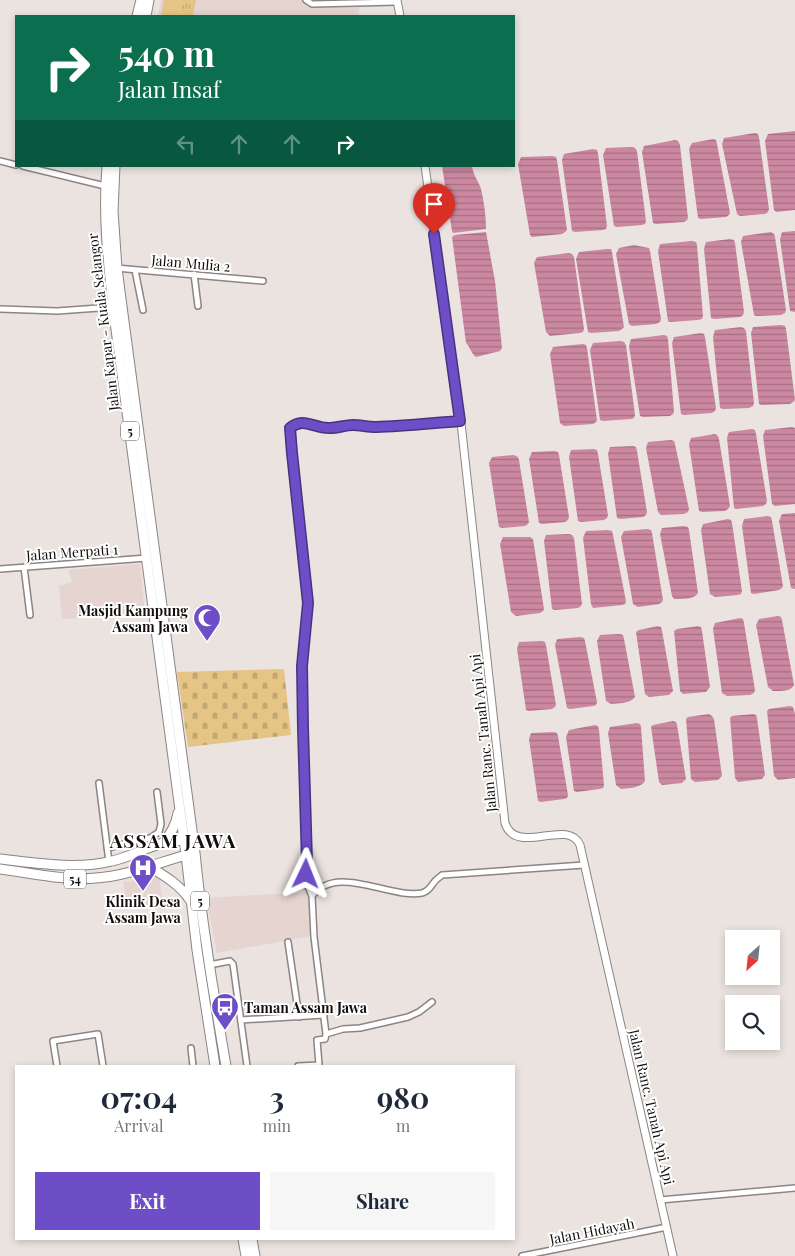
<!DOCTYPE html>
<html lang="en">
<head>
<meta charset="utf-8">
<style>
  :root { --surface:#fff; --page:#f6f6f7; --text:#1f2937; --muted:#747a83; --accent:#6e4ec7 }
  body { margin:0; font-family:"Playfair Display",serif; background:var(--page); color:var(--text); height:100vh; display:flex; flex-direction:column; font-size:19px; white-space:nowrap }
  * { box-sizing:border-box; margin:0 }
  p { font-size:16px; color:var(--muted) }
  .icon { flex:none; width:28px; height:28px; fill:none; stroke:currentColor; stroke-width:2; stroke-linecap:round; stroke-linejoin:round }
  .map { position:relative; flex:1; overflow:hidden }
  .details { position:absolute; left:15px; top:1065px; width:500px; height:175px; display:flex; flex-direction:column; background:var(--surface); border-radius:0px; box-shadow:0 2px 8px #0003 }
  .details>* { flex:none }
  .top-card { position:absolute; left:15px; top:15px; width:500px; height:152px; border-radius:0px; box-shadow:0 2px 8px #0003; background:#0b6e4f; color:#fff; overflow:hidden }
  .needle { width:32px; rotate:207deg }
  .controls { position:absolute; left:725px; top:930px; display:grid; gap:10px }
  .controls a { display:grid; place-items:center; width:55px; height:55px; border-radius:0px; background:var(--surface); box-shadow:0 2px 8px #0003; font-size:25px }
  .pin { position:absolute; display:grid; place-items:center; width:42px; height:42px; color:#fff; margin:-51px -21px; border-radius:50% 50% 50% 0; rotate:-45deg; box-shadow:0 0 5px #0007 }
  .pin .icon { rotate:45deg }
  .me { position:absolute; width:55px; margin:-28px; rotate:2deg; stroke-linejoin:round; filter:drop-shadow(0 0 4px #0008) }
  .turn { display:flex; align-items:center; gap:18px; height:105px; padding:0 20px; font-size:22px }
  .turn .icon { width:65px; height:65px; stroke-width:2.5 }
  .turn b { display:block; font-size:35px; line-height:42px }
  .lanes { display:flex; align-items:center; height:48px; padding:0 20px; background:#0003; justify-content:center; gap:25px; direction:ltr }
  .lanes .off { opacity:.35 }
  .eta { display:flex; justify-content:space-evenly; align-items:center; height:85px; text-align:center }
  .eta b { font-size:30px; font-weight:700; line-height:35px }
  .primary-button { display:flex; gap:10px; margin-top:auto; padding:10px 20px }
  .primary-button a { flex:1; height:58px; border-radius:0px; background:var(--accent); color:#fff; font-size:20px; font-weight:700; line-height:58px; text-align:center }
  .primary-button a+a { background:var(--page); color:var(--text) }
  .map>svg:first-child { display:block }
  .built { fill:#e5d4cf }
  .grass { fill:url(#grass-tufts) }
  .cemetery { fill:url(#cemetery-stones) }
  .water { fill:url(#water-rules) }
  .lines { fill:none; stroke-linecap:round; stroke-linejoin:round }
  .street-casing { stroke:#8c8583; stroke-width:8 }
  .secondary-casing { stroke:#8c8583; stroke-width:9 }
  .highway-casing { stroke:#8c8583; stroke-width:11 }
  .street { stroke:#fff; stroke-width:5 }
  .secondary { stroke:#fff; stroke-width:7 }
  .highway { stroke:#fff; stroke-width:9 }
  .route-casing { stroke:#483381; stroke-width:12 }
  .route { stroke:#6e4ec7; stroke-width:9 }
  .labels { text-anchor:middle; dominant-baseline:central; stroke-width:4; stroke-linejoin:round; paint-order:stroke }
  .shield { fill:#fff; stroke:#585656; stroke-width:1 }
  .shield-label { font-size:12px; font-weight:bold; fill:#110e0d }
  .street-label { font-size:14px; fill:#110e0d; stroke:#fff }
  .poi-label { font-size:14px; font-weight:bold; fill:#110e0d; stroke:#fff; text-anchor:end }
  .district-label { font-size:19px; font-weight:bold; letter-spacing:1px; fill:#110e0d; stroke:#fff }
</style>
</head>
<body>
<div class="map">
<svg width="795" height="1256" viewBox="0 0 795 1256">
  <defs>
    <pattern id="grass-tufts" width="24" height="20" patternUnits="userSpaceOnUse" patternTransform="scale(1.25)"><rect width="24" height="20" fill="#e5c486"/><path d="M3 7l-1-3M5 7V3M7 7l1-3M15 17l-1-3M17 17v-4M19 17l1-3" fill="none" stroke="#c3a772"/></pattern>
    <pattern id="cemetery-stones" width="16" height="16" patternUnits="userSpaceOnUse" patternTransform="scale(1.25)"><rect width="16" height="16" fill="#e5c486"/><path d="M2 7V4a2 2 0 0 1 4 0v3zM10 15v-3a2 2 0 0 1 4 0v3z" fill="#c3a772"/></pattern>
    <pattern id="water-rules" width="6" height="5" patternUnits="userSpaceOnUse" patternTransform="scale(1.25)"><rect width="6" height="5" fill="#cc88a1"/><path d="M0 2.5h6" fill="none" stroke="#a46e82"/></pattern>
  </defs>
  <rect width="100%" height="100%" fill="#ebe3e0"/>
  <path class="built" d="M161 0H303L313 6 360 7 358 16H158Z
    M140 564 145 614 62 619 59 586 72 582 68 570Z
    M159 877 163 903 127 908 123 882Z
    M309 892 312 936 217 953 206 898Z"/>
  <path class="grass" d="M164 0H196L193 15 200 16H161Z"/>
  <path class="cemetery" d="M284 669 291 735 188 747 177 672Z"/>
  <path class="water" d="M795 131V210L776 212 774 210 765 141 768 134Z
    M755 133 758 134 759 137 769 209 768 212 765 214 740 216 737 214 722 144 724 138Z
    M713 139 716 140 717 144 730 213 729 215 726 217 701 219 698 218 689 149 692 143Z
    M675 140 678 141 680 145 688 218 687 220 684 222 656 224 653 223 642 152 644 146Z
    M632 147 635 148 637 151 646 221 645 224 642 225 617 227 614 226 603 155 606 148Z
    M593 149 597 150 598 153 607 226 606 229 603 230 575 232 572 231 562 160 564 154Z
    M552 156 556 157 557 160 567 230 565 232 562 234 532 237 530 235 518 164 521 157Z
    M442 166H472C474 178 478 179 481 189 484 202 486 215 486 229L453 233 452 231Z
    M795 231V312L790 311 780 239 782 232Z
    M486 232 495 281 502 348 500 351 476 357C471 353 470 347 466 343L452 237 455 235Z
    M771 232 774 234 775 237 786 310 785 313 781 315 756 316 754 315 741 242 743 236Z
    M730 239 734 240 735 243 744 312 743 315 740 317 714 319 711 318 704 249 706 242Z
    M692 241 696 242 697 245 703 316 702 319 698 320 670 322 668 321 658 251 660 244Z
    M634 245 649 248 650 251 661 319 660 322 656 324 632 326 629 324 616 254 619 248Z
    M607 249H611L612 252 624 327 622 329 619 331 591 333 588 332 576 259 579 252Z
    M569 253 572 254 574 257 584 329 583 332 580 333 550 336 546 332 534 263 537 257Z
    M781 325 785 326 786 329 795 400 793 402 790 404 761 405 759 404 751 333 753 327Z
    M741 327 744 328 746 331 754 403 753 406 749 408 723 409 720 408 713 337 715 330Z
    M701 333 704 334 705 337 716 408 715 411 712 413 684 415 681 414 672 343 674 337Z
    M664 335 667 336 668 339 674 412 673 414 670 416 643 417 640 416 629 346 631 339Z
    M621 341 624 342 626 345 635 415 634 418 631 419 603 421 600 420 590 350 593 343Z
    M583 344 586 345 587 348 597 420 596 422 593 424 564 426 560 423 550 354 553 347Z
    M792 427 795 428V504L775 506 772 504 763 436 765 430Z
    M752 429 755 430 756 434 767 501 766 504 763 506 736 509 734 508 727 438 729 432Z
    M715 434 718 436 719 439 730 506 728 509 725 511 702 512 699 511 689 444 691 438Z
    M671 440 674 441 675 444 689 509 688 512 684 514 661 515 658 512 646 448 648 442Z
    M633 446 636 447 637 451 647 512 646 515 643 517 620 519 617 518 608 454 610 447Z
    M594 449 597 450 598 454 608 515 607 518 604 520 581 522 578 521 569 457 571 450Z
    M554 451 558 452 559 455 569 517 568 520 565 522 542 524 539 523 529 459 532 452Z
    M514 455 518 457 519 460 529 522 528 524 525 526 502 528 499 527 489 463 492 457Z
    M795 513V589L791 588 779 521 782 514Z
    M767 516 771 517 772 521 783 586 782 588 779 590 754 594 751 593 742 526 744 519Z
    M728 519 731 520 732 523 742 591 741 594 738 595 715 597 710 594 701 530 703 524Z
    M684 526 688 527 689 530 698 593C694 600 682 599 674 599L672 596 660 534 662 528Z
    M647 529 651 530 652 533 663 600 662 602 659 604 638 607 633 604 621 537 624 531Z
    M608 530 612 531 613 535 626 601 625 604 622 605 593 608 591 604 583 538 586 531Z
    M569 534 572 535 574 538 582 604 581 606 578 608 555 610 552 609 544 541 546 535Z
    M503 537H530L533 539 544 609 543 611 540 613 516 616 511 612 500 544Z
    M778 616 781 617 782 620 794 685C791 692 780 691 773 691L768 687 756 625 759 619Z
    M740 618 743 619 744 623 755 690 754 693 750 695 727 696 722 693 713 629 715 623Z
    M658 626 661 627 662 631 673 691 669 695 649 697 645 694 636 632 639 630Z
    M698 626 701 627 702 631 710 687 706 692 683 694 680 691 674 631 677 629Z
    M620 634 623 635 624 639 635 697C630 704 618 703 611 704L606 701 597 641 600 635Z
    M580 637 584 638 585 641 597 702 596 705 593 706 570 709 567 708 555 645 557 639Z
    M542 641 545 642 546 645 556 705 555 707 552 709 529 711 526 710 517 649 519 642Z
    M790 706 793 707 795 714V778L778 780 774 776 767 711 769 709Z
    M709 714 712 716 714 719 722 776 718 780 695 782 691 779 686 719 688 717Z
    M753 714 756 715 757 718 765 775 762 779 738 782 735 778 730 718 732 716Z
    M673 721 676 722 677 725 686 779 682 783 662 785 659 782 651 727 653 725Z
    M637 723 640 724 641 727 645 781C641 788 629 788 621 789L616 785 608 733 610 727Z
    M595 725 598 726 599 730 604 785 603 788 599 789 577 792 574 791 566 737 569 730Z
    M554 732 557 733 558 736 568 795 567 798 564 799 541 802 538 801 529 739 531 733Z"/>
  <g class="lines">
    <defs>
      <path id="street" d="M306 0 312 4 397 2
        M0 161 16 165
        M23 166 105 186
        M116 268 263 281
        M135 270 143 310
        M194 274 198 306
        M0 309 57 311 113 307
        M24 567 30 615
        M0 569 147 558
        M99 783 109 862
        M107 848 150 838 159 832 161 824 157 792
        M312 896C337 863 389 899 422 893 430 891 431 885 436 880 437 879 441 876 442 875L584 865
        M288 942 299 1017
        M209 965 230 961 233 964 247 1066
        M241 1020 324 1015
        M326 1034 343 1029 360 1028 408 1017 419 1012 432 1002
        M191 1048 193 1066
        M57 1066 53 1041 98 1034 103 1066
        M298 1066 319 1065 317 1040 325 1039 326 1034 314 937 312 896 306 882 307 862 303 728 302 666 308 603 293 465 290 428 295 423 301 422 324 428 353 425 373 427 460 421
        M660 1200 795 1188
        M522 1256 667 1227"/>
      <path id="secondary" d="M397 0 400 16
        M425 166 461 423 505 823C516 857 568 817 580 845L673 1256"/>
      <path id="highway" d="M137 16 141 0
        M146 16 149 0
        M107 166C103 214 108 260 113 307L186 855 197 950 215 1066
        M115 166 113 211 117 268 121 299 195 853C202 925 214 995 226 1066
        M163 843C171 834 176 825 178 813
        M0 859C36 863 76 870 112 861 130 857 145 848 163 843 171 841 181 840 190 839
        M150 867C165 876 180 885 190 900
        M0 869C32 873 64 881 96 878 128 876 159 862 190 854
        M243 1239 246 1256
        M252 1239 255 1256"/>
    </defs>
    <use href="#street" class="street-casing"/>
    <use href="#secondary" class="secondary-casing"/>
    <use href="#highway" class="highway-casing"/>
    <use href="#street" class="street"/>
    <use href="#secondary" class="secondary"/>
    <use href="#highway" class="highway"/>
  </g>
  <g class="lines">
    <defs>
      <path id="route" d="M306 874 307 862 303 728 302 666 308 603 292 453 290 428C304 416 314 429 330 428 338 428 345 425 353 425 360 425 368 427 376 427 404 426 432 423 460 421L434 234"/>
    </defs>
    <use href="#route" class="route-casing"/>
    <use href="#route" class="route"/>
  </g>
  <defs>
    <symbol id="mosque-pin" viewBox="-11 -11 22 30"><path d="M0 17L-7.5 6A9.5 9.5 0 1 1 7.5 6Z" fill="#6e4ec7" stroke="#fff"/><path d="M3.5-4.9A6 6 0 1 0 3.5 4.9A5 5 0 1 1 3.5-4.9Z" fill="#fff"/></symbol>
    <symbol id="hospital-pin" viewBox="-11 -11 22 30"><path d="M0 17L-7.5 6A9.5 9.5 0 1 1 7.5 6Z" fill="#6e4ec7" stroke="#fff"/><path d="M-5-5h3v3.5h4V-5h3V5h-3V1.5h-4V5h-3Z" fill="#fff"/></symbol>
    <symbol id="bus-pin" viewBox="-11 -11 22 30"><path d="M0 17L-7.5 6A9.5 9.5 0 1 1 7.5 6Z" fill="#6e4ec7" stroke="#fff"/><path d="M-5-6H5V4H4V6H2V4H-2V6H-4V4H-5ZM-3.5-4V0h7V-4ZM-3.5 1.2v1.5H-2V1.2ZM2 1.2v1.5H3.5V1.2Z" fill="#fff"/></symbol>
  </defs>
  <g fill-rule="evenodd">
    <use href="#mosque-pin" x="191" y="602" width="32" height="43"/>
    <use href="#hospital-pin" x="127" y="852" width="32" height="43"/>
    <use href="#bus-pin" x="209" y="991" width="32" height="43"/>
  </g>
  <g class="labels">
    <g class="shield">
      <rect x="121" y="421.5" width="18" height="19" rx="4"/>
      <rect x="64" y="869.5" width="22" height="19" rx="4"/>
      <rect x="191" y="891.5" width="18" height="19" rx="4"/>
    </g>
    <g class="shield-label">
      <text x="130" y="431">5</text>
      <text x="75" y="879">54</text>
      <text x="200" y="901">5</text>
    </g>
    <g class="street-label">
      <text transform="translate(191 263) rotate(5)">Jalan Mulia 2</text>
      <text transform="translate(103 322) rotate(-97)">Jalan Kapar - Kuala Selangor</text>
      <text transform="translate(72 552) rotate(-4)">Jalan Merpati 1</text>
      <text transform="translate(483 733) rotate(-96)">Jalan Ranc. Tanah Api Api</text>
      <text transform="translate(652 1107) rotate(77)">Jalan Ranc. Tanah Api Api</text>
      <text transform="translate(592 1231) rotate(-11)">Jalan Hidayah</text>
    </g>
    <g class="poi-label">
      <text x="188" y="610">Masjid Kampung<tspan x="188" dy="16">Assam Jawa</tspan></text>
      <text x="143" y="901" text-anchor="middle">Klinik Desa<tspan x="143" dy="16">Assam Jawa</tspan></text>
      <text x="244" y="1007" text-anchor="start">Taman Assam Jawa</text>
    </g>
    <g class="district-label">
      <text x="173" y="840">ASSAM JAWA</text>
    </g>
  </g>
</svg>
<div class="controls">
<a><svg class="needle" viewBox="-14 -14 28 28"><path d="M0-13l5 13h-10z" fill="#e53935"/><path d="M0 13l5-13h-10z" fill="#747a83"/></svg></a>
<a><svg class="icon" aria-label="search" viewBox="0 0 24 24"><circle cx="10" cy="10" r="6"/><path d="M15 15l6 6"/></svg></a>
</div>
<div class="pin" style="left:434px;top:234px;background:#d93025"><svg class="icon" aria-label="arrive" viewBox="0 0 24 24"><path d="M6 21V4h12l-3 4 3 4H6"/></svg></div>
<svg class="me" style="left:306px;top:874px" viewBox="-20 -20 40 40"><path d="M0-17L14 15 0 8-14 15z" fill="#6e4ec7" stroke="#fff" stroke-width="4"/></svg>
<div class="top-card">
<div class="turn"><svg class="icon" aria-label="right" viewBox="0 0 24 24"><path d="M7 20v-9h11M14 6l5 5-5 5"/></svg><div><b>540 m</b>Jalan Insaf</div></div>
<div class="lanes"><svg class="icon off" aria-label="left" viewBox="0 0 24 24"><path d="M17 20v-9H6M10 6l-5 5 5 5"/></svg><svg class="icon off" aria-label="ahead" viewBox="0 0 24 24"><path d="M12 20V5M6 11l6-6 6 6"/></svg><svg class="icon off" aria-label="ahead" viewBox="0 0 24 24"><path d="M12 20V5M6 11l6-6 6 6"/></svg><svg class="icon" aria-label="right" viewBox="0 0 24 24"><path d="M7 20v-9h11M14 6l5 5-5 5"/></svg></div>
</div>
<section class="details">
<div class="eta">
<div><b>07:04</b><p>Arrival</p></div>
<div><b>3</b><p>min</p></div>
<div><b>980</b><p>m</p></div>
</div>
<div class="primary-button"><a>Exit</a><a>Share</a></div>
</section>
</div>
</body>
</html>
